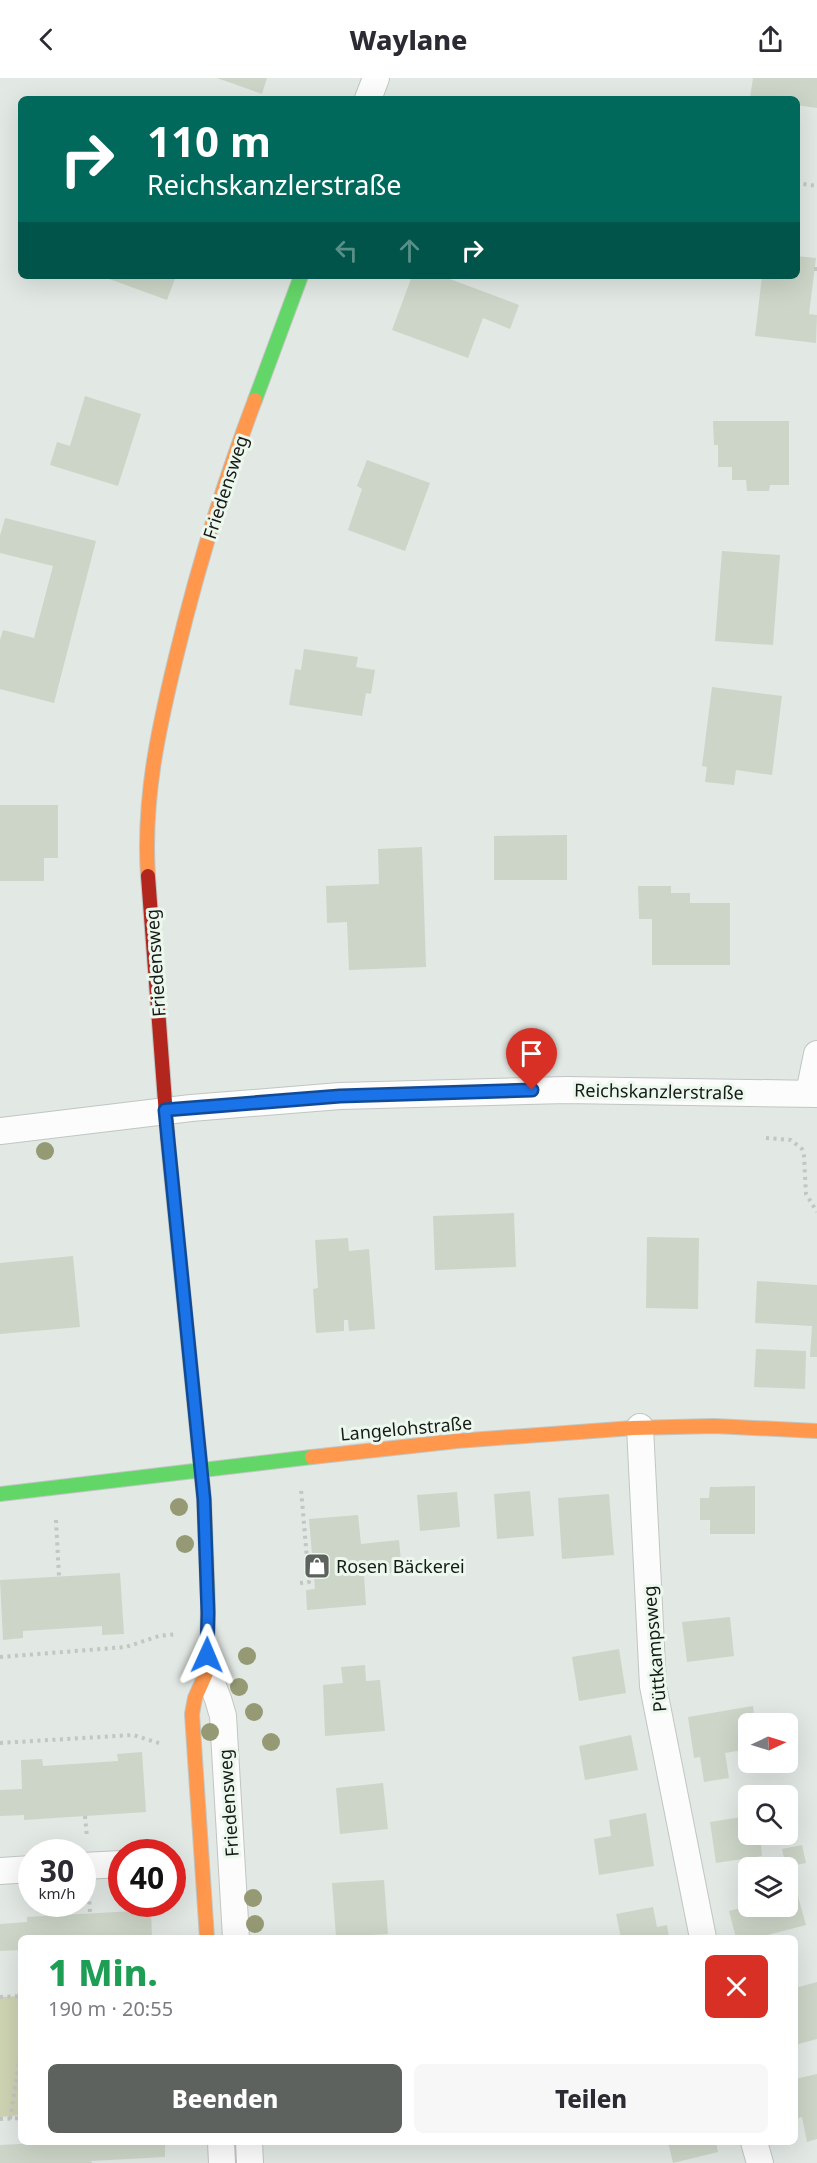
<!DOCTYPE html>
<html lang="de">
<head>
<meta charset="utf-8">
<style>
  :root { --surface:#fff; --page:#f7f7f7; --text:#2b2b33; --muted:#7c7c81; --accent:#5d625e }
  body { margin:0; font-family:"Noto Sans",sans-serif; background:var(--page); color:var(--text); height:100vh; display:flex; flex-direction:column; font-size:22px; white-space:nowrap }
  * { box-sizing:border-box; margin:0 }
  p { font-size:20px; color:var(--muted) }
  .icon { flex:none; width:33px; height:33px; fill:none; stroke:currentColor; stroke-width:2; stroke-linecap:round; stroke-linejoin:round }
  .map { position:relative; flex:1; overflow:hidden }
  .details { position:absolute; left:18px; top:1857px; width:780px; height:210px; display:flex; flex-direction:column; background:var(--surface); border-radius:9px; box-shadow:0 6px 24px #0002 }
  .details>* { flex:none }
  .top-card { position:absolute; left:18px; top:18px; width:782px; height:183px; border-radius:9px; box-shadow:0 6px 24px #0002; background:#00695c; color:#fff; overflow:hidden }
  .needle { width:39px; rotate:86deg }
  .buttons { position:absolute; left:738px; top:1635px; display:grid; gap:12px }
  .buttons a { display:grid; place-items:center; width:60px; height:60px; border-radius:9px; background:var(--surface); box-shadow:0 6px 24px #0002; font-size:30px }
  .speed { position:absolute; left:18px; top:1761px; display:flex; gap:12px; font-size:30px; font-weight:700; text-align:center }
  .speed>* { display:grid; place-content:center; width:78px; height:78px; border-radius:50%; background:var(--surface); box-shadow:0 6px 24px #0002; line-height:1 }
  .speed small { font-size:15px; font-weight:400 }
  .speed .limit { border:9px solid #d22; background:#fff; color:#111 }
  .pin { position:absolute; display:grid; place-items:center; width:51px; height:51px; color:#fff; margin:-62px -26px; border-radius:50% 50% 50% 0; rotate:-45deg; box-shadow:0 0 6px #0007 }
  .pin .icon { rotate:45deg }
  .me { position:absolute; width:66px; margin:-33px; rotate:1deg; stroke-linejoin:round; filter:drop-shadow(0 0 4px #0008) }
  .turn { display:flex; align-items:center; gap:21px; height:126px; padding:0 30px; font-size:27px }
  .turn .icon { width:78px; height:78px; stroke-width:2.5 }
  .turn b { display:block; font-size:42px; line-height:51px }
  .lanes { display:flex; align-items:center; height:57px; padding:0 30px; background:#0003; justify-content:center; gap:30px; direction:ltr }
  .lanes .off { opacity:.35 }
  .round { display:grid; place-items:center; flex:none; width:63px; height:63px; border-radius:9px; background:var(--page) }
  .summary { display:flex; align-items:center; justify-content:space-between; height:102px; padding:0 30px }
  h1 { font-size:36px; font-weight:800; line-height:45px; color:#1e9e55 }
  .button { display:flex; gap:12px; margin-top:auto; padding:12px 30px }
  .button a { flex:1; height:69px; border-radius:9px; background:var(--accent); color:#fff; font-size:24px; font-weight:800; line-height:69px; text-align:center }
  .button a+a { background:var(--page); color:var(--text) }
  header { display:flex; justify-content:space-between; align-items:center; height:78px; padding:0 30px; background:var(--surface); font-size:27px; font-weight:800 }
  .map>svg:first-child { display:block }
  .green { fill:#ced3b2 }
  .building { fill:#cdd5c8 }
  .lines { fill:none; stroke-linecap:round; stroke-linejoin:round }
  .street-casing { stroke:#c1c6c2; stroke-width:28 }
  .fast-casing { stroke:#c1c6c2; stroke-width:16 }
  .slow-casing { stroke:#c1c6c2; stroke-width:16 }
  .jam-casing { stroke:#c1c6c2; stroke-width:16 }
  .path { stroke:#c3c6c4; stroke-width:4; stroke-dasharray:3 4.5; stroke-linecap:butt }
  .street { stroke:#fbfcfb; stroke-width:26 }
  .fast { stroke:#63d668; stroke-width:14 }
  .slow { stroke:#ff974d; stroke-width:14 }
  .jam { stroke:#b3261e; stroke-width:14 }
  .tree { fill:#969a74 }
  .route-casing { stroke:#114b97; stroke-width:15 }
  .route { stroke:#1a73e8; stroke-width:10 }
  .labels { text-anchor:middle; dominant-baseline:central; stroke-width:6; stroke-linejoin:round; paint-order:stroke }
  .street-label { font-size:18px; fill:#161a16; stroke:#ecf8ee }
  .poi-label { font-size:18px; fill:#161a16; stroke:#ecf8ee; text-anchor:start }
</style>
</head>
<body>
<header><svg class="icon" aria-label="back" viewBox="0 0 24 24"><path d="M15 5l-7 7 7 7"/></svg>Waylane<svg class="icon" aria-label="share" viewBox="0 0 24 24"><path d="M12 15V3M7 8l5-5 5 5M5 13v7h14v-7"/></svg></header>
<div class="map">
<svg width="817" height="2085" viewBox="0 0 817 2085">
  <rect width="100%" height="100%" fill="#e2e8e3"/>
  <path class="green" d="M21 1918V2037L0 2039V1919Z"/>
  <path class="building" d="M217 0H267L262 16Z
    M753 0H817V30L796 27V21L750 20Z
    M796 178 816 180 809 236 817 237 816 265 755 258 762 198H796Z
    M101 198H176L167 222Z
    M412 198H442L519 227 510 251 483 240 468 280 392 252Z
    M85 318 141 336 118 408 50 387 57 364 70 368Z
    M713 343H789V407H770L769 413H747L746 402H732V389H718V367H714Z
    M367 382 430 405 405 473 348 452 362 411 357 408Z
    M5 440 96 463 54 625 0 611V562L3 552 34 560 53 488 0 475V458Z
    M722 473 780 477 773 567 715 563Z
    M304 571 358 579 356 589 375 592 371 616 366 615 362 638 289 627 295 591 301 592Z
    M712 609 782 618 772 697 736 692 734 707 705 704 707 689 702 688Z
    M0 727H58V780H44V803H0Z
    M567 757V802H494V758Z
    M422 769 426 889 349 892 347 844 327 845 326 808 379 806 378 771Z
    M638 808H671V815H690V825H730V887H652V841H639Z
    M514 1135 516 1189 435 1192 433 1138Z
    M647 1159 699 1160 698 1231 646 1230Z
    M348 1160 349 1173 369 1171 375 1251 349 1253 348 1242H344V1253L316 1255 313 1211 318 1210 315 1162Z
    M73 1178 80 1249 0 1256V1185Z
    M757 1203 817 1207V1279H810L812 1248 755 1245Z
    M756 1271 806 1273 805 1311 754 1309Z
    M755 1408V1456H710V1442H700V1420H709L710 1409Z
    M530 1413 534 1458 497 1461 494 1416Z
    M457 1414 460 1449 420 1453 417 1417Z
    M609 1416 614 1477 562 1481 558 1420Z
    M358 1437 361 1466 399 1462 402 1494 364 1497 366 1527 307 1532 306 1512 315 1511 309 1441Z
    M120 1495 124 1556 102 1557V1548L23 1553V1560L3 1562 0 1502Z
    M730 1539 734 1578 687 1584 682 1544Z
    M619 1571 626 1615 579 1623 572 1579Z
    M365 1587 366 1603 380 1602 385 1653 325 1658 323 1607 343 1605 341 1589Z
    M753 1628 755 1646H748V1671L725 1675 729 1700 704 1704 700 1679 694 1680 688 1639Z
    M631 1657 638 1692 585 1702 579 1668Z
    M142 1674 146 1734 24 1742V1737L0 1738V1712L22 1711 21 1682 42 1681 43 1688 118 1683 117 1676Z
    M383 1705 388 1751 340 1756 336 1710Z
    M646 1735 654 1788 599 1797 594 1761 611 1758 609 1742Z
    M748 1738V1756H760L762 1778 716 1785 710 1744Z
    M802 1767 806 1785 786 1789 782 1771Z
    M384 1802 388 1856 336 1859 332 1805Z
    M797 1815 806 1847 756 1860H736L729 1833 748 1828H788V1817Z
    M653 1829 657 1849 667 1847 669 1860H621L616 1836Z
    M151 1832 152 1860H21V1872L0 1873V1846L27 1844V1839Z
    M817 1904V1961L795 1967V1910Z
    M817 1996V2061L807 2064 802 2039 795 2041V2001Z
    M60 2064H165V2079L91 2083 92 2085H0V2067Z
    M668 2064H716L718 2074 673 2085Z"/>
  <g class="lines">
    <defs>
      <path id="street" d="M368 21 376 0
        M809 1015 817 976
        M0 1053 191 1030 340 1018 566 1012 817 1016
        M640 1349 653 1608 703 1860
        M207 1593 218 1621 223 1638 236 1860
        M82 1788 122 1786
        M0 1793 32 1791
        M221 2064 222 2085
        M249 2064 250 2085
        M754 2064 760 2085"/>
      <path id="fast" d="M255 322 301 198
        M168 1064 204 1421 208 1527
        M0 1416 312 1379"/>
      <path id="slow" d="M148 798C143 721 158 653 176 579 197 492 223 406 255 322
        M312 1379 457 1363 633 1350 714 1348 817 1353
        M207 1860 192 1636 195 1620 207 1593 208 1527"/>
      <path id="jam" d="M148 798 168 1064"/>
    </defs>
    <use href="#street" class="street-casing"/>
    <use href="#fast" class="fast-casing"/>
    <use href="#slow" class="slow-casing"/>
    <use href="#jam" class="jam-casing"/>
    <path class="path" d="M796 105 817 108
      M814 191H817
      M766 1060 791 1062 802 1071 804 1078 806 1116 817 1134
      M56 1442 59 1499
      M300 1505 309 1504 301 1411
      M0 1579 126 1569 159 1558 177 1556
      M0 1665 133 1657 162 1666
      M85 1738 87 1759
      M89 1816 90 1835
      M0 1919 21 1918
      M0 2041 21 2040
      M10 2041 21 1973
      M33 2064V2065"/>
    <use href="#street" class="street"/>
    <use href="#fast" class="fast"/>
    <use href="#slow" class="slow"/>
    <use href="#jam" class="jam"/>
  </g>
  <g class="tree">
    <circle cx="45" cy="1073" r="9"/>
    <circle cx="179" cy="1429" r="9"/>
    <circle cx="185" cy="1466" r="9"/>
    <circle cx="247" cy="1578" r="9"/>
    <circle cx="239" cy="1609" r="9"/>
    <circle cx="254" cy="1634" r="9"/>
    <circle cx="210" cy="1654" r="9"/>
    <circle cx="271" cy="1664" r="9"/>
    <circle cx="253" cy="1820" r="9"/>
    <circle cx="255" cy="1846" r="9"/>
  </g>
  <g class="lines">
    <defs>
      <path id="route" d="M207 1577 208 1535 204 1421 165 1032 340 1018 532 1012"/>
    </defs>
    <use href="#route" class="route-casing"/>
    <use href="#route" class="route"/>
  </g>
  <defs>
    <symbol id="shop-square" viewBox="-11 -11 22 22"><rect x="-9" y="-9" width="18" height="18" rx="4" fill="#5d625e" stroke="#ecf8ee"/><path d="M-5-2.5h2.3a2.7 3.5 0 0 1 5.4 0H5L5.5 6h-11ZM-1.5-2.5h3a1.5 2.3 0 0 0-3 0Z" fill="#fff"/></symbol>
  </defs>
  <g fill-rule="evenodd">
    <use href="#shop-square" x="302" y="1473" width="30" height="30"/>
  </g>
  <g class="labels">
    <g class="street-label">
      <text transform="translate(225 409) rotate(-72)">Friedensweg</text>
      <text transform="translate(155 885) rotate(-94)">Friedensweg</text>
      <text transform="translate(659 1013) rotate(1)">Reichskanzlerstraße</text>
      <text transform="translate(406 1350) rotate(-5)">Langelohstraße</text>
      <text transform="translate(654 1571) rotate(-95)">Püttkampsweg</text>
      <text transform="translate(228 1725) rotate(-94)">Friedensweg</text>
    </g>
    <g class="poi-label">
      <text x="336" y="1488">Rosen Bäckerei</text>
    </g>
  </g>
</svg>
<div class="buttons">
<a><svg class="needle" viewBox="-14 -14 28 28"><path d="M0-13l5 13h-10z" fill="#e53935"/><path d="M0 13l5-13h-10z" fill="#7c7c81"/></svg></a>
<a><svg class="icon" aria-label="search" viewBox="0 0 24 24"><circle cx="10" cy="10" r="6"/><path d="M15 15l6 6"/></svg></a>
<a><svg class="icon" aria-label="layers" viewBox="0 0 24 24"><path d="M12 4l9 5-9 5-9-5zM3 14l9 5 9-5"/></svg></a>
</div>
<div class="speed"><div>30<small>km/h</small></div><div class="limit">40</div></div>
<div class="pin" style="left:532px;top:1012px;background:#d93025"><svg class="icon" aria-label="arrive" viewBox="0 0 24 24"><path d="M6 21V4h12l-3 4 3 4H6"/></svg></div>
<svg class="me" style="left:207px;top:1577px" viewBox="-20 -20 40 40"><path d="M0-17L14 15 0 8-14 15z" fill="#1a73e8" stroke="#fff" stroke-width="4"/></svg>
<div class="top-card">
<div class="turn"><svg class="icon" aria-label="right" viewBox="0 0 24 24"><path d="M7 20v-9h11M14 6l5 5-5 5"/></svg><div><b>110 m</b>Reichskanzlerstraße</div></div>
<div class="lanes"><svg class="icon off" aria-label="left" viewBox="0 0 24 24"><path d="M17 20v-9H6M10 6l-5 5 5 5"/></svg><svg class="icon off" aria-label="ahead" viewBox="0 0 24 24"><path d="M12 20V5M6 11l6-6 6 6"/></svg><svg class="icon" aria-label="right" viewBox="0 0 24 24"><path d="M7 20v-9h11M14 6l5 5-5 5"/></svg></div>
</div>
<section class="details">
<div class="summary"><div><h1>1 Min.</h1><p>190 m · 20:55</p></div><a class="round" style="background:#d93025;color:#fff"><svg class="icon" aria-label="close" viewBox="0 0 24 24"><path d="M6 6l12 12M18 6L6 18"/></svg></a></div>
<div class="button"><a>Beenden</a><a>Teilen</a></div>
</section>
</div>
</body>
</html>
